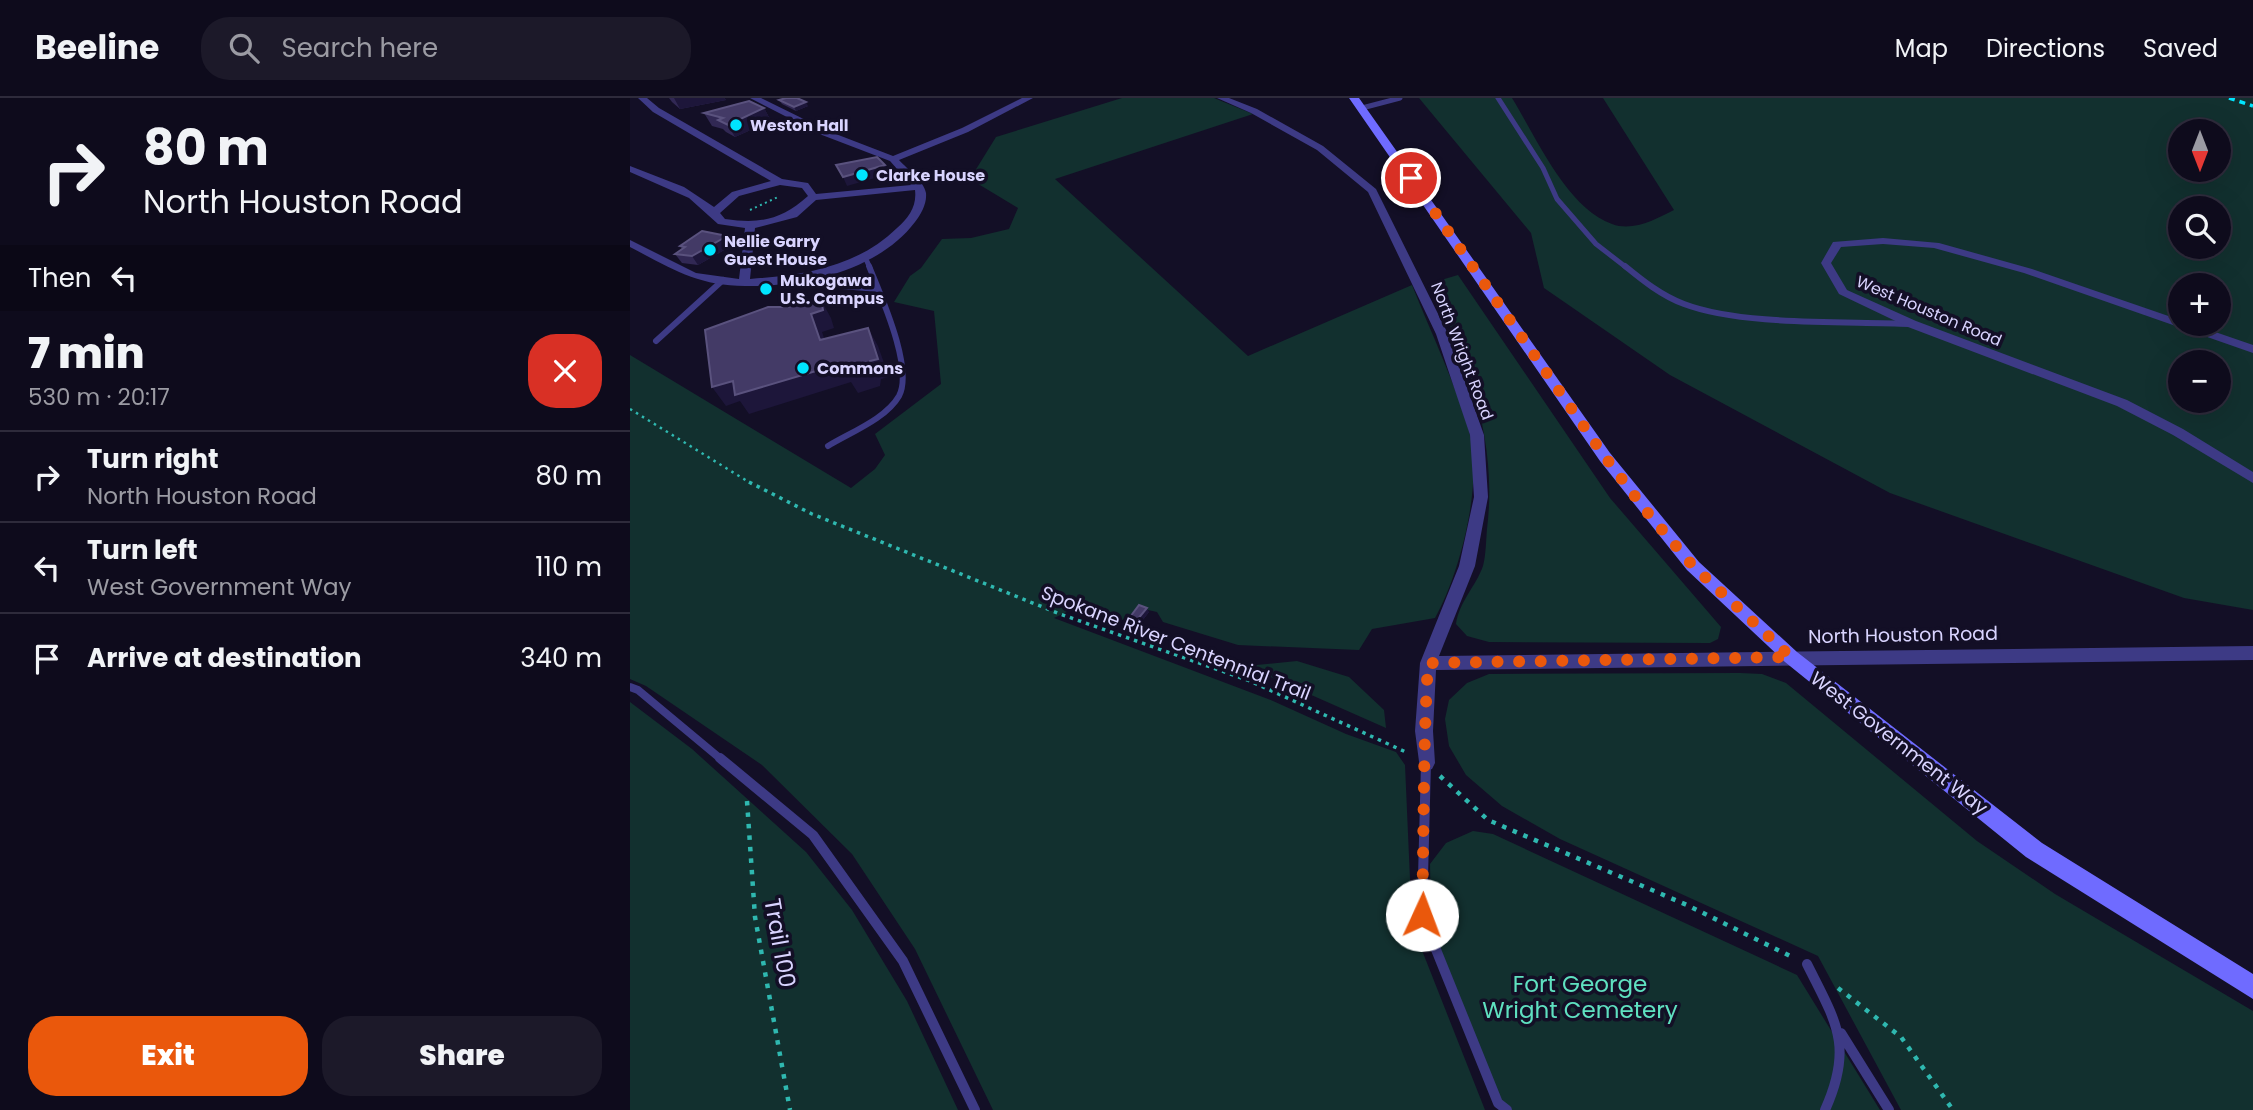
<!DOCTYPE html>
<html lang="en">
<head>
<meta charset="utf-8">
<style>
  :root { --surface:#0e0b1c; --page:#1c1929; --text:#f1f3f6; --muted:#9b9ba3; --line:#2e2b3b; --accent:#ea580c }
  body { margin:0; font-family:Poppins,sans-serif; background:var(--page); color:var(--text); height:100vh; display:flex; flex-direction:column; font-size:26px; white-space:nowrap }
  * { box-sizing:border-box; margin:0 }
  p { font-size:23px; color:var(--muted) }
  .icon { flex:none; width:38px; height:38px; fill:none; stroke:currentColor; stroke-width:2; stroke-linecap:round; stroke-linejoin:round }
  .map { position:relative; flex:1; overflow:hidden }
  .side { display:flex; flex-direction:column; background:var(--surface); width:630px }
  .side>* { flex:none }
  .hud { background:#0e0b1c; color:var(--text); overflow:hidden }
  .needle { width:46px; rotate:180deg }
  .controls { position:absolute; left:1538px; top:21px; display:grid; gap:14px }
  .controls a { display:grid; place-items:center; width:63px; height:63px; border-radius:50%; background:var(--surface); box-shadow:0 7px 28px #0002,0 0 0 2px var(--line); font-size:35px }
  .pin { position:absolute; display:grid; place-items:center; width:60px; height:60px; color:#fff; margin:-30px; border:4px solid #fff; border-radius:50%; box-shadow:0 2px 7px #0007 }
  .me { position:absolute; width:77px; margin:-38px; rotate:2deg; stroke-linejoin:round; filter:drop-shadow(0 0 5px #0008) }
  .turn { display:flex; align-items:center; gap:24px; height:147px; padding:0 28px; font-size:32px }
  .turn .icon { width:91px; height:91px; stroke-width:2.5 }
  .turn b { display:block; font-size:49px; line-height:60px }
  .then { display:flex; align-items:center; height:66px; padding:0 28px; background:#0003; gap:14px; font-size:26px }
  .round { display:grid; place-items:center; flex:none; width:74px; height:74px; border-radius:28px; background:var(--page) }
  .head { display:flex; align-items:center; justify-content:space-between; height:119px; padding:0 28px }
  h1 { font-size:42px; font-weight:800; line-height:52px }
  .button { display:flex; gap:14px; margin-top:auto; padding:14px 28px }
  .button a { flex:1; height:80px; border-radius:28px; background:var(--accent); color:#fff; font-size:28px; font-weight:800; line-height:80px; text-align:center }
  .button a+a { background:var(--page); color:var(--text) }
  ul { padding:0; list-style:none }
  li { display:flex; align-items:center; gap:21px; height:91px; padding:0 28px; border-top:2px solid var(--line) }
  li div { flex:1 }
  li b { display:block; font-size:26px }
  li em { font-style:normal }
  header { display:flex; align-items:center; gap:42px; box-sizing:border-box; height:98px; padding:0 35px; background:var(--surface); border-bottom:2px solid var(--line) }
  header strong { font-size:33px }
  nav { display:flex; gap:38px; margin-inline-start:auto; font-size:24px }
  .search { width:490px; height:63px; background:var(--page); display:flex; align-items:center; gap:18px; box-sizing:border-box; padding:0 24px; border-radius:28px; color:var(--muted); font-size:26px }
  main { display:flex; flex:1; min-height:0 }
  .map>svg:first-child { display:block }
  .green { fill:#12302f; fill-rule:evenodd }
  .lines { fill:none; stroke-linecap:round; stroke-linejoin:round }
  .path-far3 { stroke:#2fb8b0; stroke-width:2; stroke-dasharray:2 3.5; stroke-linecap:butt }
  .path-far2 { stroke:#2fb8b0; stroke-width:2.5; stroke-dasharray:2.5 4.5; stroke-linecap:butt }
  .path-far1 { stroke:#2fb8b0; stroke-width:3.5; stroke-dasharray:3.5 5; stroke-linecap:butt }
  .path { stroke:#2fb8b0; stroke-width:4.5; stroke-dasharray:4.5 7; stroke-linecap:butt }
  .service-far3 { stroke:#3d3a85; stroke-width:5 }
  .service-far2 { stroke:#3d3a85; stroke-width:6 }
  .service-far1 { stroke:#3d3a85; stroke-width:8 }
  .service { stroke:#3d3a85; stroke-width:10 }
  .minor { fill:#3d3a85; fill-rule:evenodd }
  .secondary { fill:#6f6bff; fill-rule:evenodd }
  .rail { stroke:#00e5ff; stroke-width:3.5; stroke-dasharray:6 5; stroke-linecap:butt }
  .wall { fill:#312854 }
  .shaded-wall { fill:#1d163a }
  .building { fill:#433a66; stroke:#5a527e; stroke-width:2 }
  .route { stroke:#ea580c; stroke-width:12; stroke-dasharray:0 21.6 }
  .poi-dot { fill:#00e5ff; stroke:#130f26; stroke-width:2.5 }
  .labels { text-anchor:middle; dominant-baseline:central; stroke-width:7; stroke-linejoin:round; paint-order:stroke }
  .far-poi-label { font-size:16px; font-weight:bold; fill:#d9d4ff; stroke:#130f26; text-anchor:start }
  .far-street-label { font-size:16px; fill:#d9d4ff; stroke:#130f26 }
  .street-label { font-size:19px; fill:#d9d4ff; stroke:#130f26 }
  .near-street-label { font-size:23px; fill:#d9d4ff; stroke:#130f26 }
  .near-park-label { font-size:23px; fill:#5fe0c0; stroke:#130f26 }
</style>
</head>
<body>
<header>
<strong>Beeline</strong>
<div class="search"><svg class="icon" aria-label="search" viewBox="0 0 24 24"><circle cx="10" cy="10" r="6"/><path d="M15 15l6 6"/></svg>Search here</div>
<nav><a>Map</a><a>Directions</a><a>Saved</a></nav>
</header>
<main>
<section class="side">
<div class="hud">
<div class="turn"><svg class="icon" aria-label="right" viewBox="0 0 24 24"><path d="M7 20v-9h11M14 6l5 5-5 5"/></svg><div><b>80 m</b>North Houston Road</div></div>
<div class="then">Then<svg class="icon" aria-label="left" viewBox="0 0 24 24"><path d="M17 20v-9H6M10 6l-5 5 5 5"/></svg></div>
</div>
<div class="head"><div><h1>7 min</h1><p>530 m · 20:17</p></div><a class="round" style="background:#d93025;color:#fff"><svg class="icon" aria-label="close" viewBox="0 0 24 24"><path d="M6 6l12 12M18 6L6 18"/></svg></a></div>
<ul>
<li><svg class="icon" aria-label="right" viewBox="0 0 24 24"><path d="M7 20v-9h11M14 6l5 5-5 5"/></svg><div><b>Turn right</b><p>North Houston Road</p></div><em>80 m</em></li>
<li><svg class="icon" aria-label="left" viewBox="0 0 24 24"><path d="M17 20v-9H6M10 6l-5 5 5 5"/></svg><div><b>Turn left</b><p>West Government Way</p></div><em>110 m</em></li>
<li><svg class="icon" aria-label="arrive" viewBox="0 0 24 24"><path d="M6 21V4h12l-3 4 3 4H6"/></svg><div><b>Arrive at destination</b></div><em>340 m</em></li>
</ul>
<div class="button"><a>Exit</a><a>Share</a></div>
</section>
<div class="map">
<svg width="1623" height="1012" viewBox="0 0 1623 1012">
  <rect width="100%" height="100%" fill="#130f26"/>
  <path class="green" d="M492 0H584L623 16 425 81 618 258 782 187C801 235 825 284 839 333 854 383 830 476 805 520L742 531 729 552 608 547 533 524 527 514 509 510 491 523 445 510 424 520 643 603 716 636 766 654 775 667 782 827 855 1012H363L285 851 222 756 132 667 16 588 0 581V257L221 390 245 371 255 357 245 336 311 286 304 213 264 204 280 178 291 170 312 141 341 140 379 131 388 110 340 81 366 39Z
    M789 0H882C906 39 937 110 982 126 1003 134 1026 121 1044 112L973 0H1623V512L1554 500 1260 395 1040 277 914 190 901 135ZM1550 33H1589V72H1550ZM1550 110H1589V149H1550ZM1550 187H1589V226H1550ZM1550 264H1589V303H1550Z
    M828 177 980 400 1091 529 1088 541 1080 545 859 544 837 538 826 526C829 504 846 488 853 468 856 457 856 442 857 431 868 341 838 265 801 185Z
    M667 563 719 579 754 612 756 630 616 568Z
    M1110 575 1132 576 1156 585 1347 743 1425 796 1623 913V1012H1271L1188 858 930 741 872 708 836 677 819 648 815 621 819 602 837 585 859 576Z
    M0 604 62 651 176 754 222 812 277 903 328 1012H0Z
    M843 733 863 736 1167 877 1250 1012H875L812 861 801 821 800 766 816 745Z"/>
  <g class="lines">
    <path class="path-far3" d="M120 112 148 99"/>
    <path class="path-far2" d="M0 311 122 386"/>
    <path class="path-far1" d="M119 384 182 416 430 516 620 583 778 655"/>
    <path class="path" d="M810 678 858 722 1057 807 1164 860
      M117 703 125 819 160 1012
      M1208 890 1271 939 1323 1012"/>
    <path class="service-far3" d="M868 0 913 70 927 101 966 146 997 170
      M732 10 770 0
      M235 159 240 170"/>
    <path class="service-far2" d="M995 168C1012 182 1032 198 1054 206 1112 228 1214 223 1279 226
      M151 183 248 191
      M26 243 93 182
      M198 348C219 335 256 321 269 298 284 270 250 196 239 168"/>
    <path class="service-far1" d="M0 589 8 592 92 662"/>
    <path class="service" d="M90 660 183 737 273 863 345 1012
      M796 665 792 817 868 1005 877 1012
      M1177 866C1206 924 1224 948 1195 1012
      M1211 935 1259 1012"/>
    <path class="minor" d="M8 0H17L29 10 152 81 178 85 186 96 281 87 260 63 192 37 120 0H131L198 33 263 58 332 30 392 0H403L338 34 269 62C277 71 294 83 296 95 297 106 291 116 285 124 248 173 173 189 115 188 68 188 40 170 0 149V142L66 175 109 181 115 130 88 126 59 100 0 74V68L54 89 84 109 102 94 141 83 23 14ZM150 87 172 90 178 98C151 122 130 126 95 121L90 115 109 98ZM285 92C287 108 279 120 267 130 227 169 174 177 120 181L125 130 167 119 186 102Z
      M587 0H599L627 11 693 48 746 91 818 236 854 337 858 399 845 468 809 558 1623 548V562L806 572 803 633 805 665 802 671 796 673 790 671 785 633 790 565 829 468 844 399 840 337 806 236 738 94 687 52 621 15Z
      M1253 140 1309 145 1402 171 1550 222V226H1562L1623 247V255L1394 175 1304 150 1253 146 1211 149 1201 165 1217 192 1286 223 1497 302 1553 331 1623 374V385L1543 337 1487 308 1278 229 1209 196 1191 165 1203 144Z"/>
    <path class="secondary" d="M719 0H729L980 355 1069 464 1167 554 1412 745 1623 876V901L1396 759 1155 564 1057 472 970 363Z"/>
    <path class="rail" d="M1599 0 1623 8"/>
  </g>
  <path class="wall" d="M39 0H94L96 2 50 11 42 4Z
    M149 2 178 8 166 13 152 6Z
    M134 10 141 23 105 39 96 34 93 31 82 28 74 15Z
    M103 147 68 167 52 165 45 156 52 151 50 148Z
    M519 514 509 527 501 524 500 519Z"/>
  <path class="shaded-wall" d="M44 0H94L96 2 50 11Z
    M176 4 178 8 166 13 164 9Z
    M134 10 141 23 105 39 98 27Z
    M255 67 259 76 217 88 213 79Z
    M97 138 103 147 68 167 62 158Z
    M191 202 201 220 204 230 192 234 201 260 190 242 181 216Z
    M238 230 248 248 259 279 251 281 250 288 228 295 221 284 119 316 110 303 96 308 82 289 103 283Z
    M517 510 519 514 509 527 507 522Z"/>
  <path class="building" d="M156 0H167L176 4 164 9 149 2Z
    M119 3 134 10 98 27 88 22 93 20 74 15Z
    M247 59 255 67 213 79 206 67Z
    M72 133 97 138 62 158 45 156 55 149 50 148Z
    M191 202 193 212 181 216 190 242 238 230 248 261 240 263V270L216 277 213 265 105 297 103 283 82 289 75 232 138 209H157Z
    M509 507 517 510 507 522 500 519Z"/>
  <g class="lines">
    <path class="route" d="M781 80 975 359 1017 414 1063 468 1161 559 798 565C793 649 794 733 792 817"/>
  </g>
  <g class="poi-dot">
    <circle cx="106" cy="27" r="7"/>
    <circle cx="232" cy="77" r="7"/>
    <circle cx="80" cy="152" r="7"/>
    <circle cx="136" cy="191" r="7"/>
    <circle cx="173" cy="270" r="7"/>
  </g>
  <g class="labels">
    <g class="far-poi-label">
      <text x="120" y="27">Weston Hall</text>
      <text x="246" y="77">Clarke House</text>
      <text x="94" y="143">Nellie Garry<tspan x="94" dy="18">Guest House</tspan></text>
      <text x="150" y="182">Mukogawa<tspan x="150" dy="18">U.S. Campus</tspan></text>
      <text x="187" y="270">Commons</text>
    </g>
    <g class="far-street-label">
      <text transform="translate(1299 213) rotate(23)">West Houston Road</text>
      <text transform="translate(832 253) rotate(69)">North Wright Road</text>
    </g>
    <g class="street-label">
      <text transform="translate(1273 537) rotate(-1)">North Houston Road</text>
      <text transform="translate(546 545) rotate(21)">Spokane River Centennial Trail</text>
      <text transform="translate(1269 645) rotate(38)">West Government Way</text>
    </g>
    <g class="near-street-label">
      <text transform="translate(150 845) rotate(80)">Trail 100</text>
    </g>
    <g class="near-park-label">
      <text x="950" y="886">Fort George<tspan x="950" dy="26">Wright Cemetery</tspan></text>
    </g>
  </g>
</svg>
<div class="controls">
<a><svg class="needle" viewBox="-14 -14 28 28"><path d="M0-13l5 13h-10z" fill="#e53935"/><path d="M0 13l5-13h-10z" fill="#9b9ba3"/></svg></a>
<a><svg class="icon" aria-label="search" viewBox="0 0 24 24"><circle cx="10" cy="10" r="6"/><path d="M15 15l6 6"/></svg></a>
<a>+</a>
<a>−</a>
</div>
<div class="pin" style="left:781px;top:80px;background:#d93025"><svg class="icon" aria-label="arrive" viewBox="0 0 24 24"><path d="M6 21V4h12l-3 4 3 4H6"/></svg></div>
<svg class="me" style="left:792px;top:817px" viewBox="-20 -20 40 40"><circle r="19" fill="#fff"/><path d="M0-13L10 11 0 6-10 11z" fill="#ea580c"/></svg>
</div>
</main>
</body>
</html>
